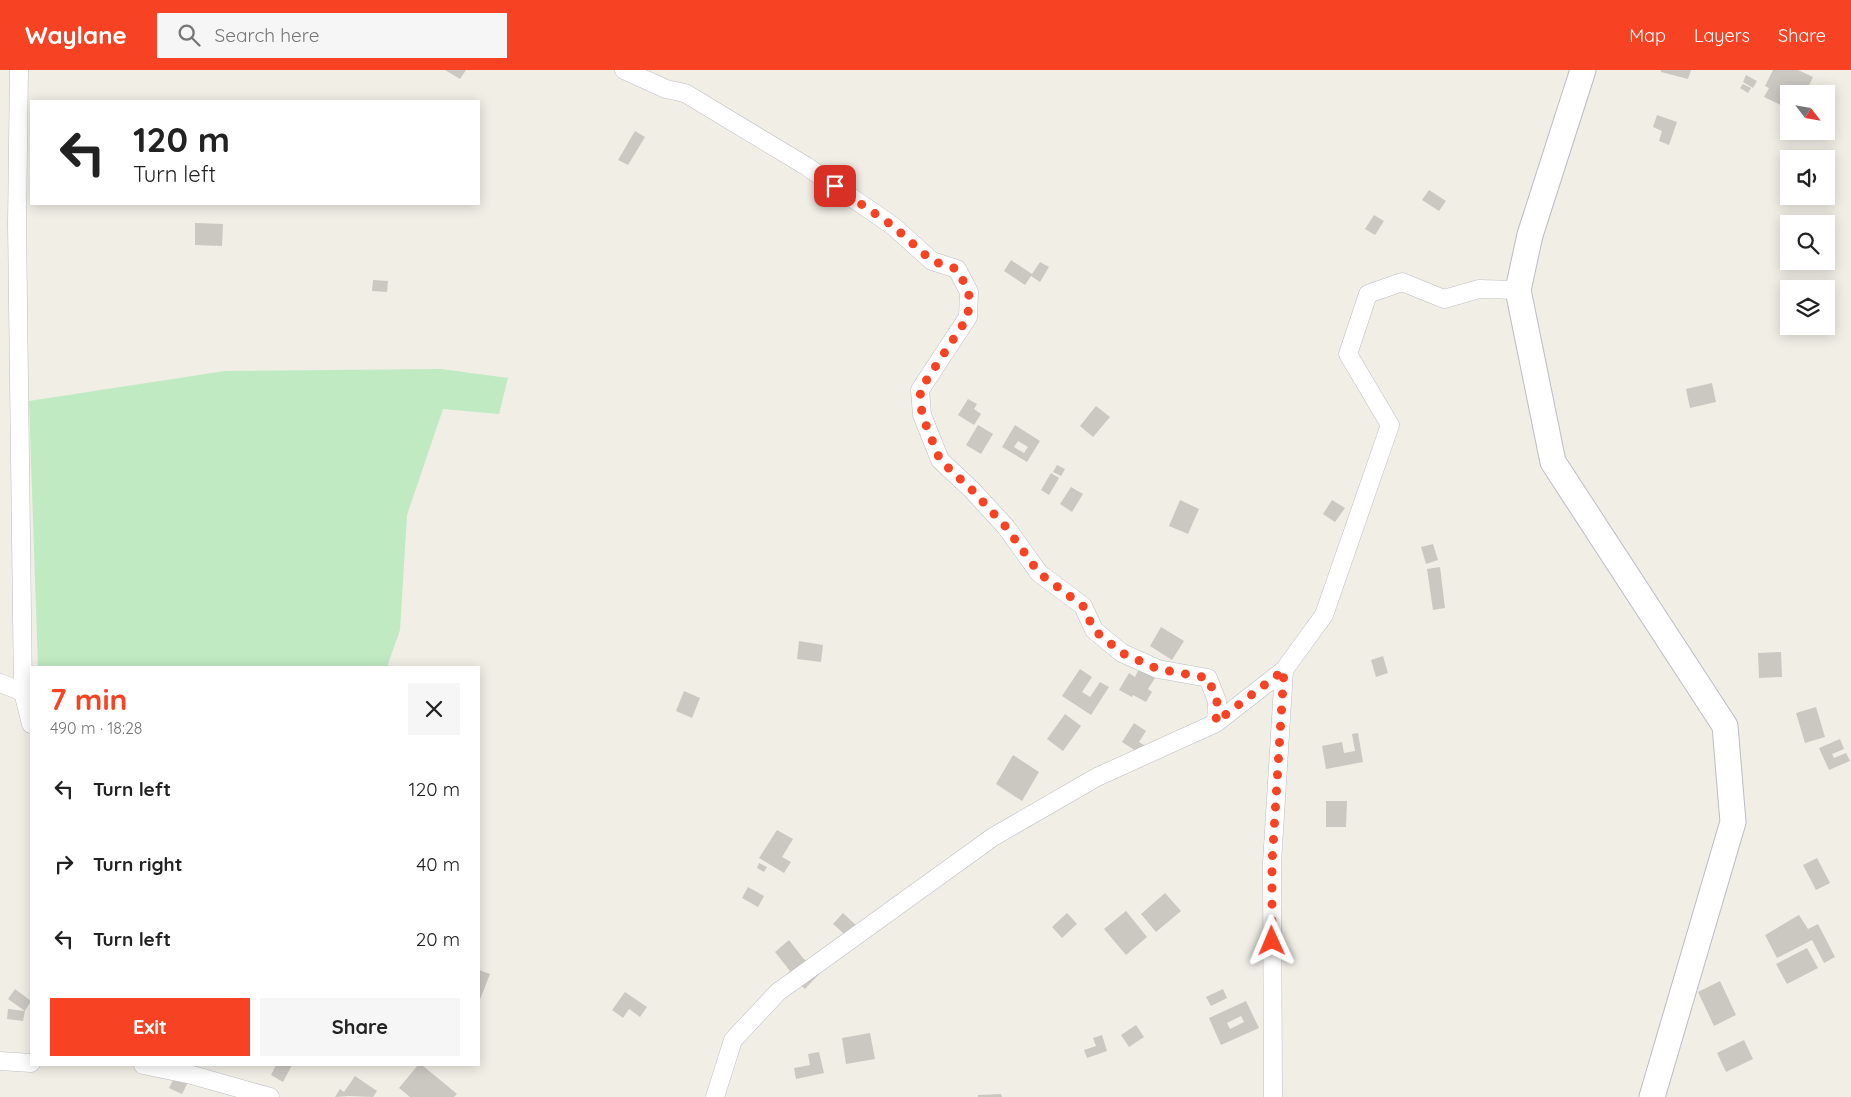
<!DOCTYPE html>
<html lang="en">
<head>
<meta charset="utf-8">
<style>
  :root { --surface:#fff; --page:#f6f6f6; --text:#222; --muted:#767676; --accent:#f74323 }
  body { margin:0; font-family:Quicksand,sans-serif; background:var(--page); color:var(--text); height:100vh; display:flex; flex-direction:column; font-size:19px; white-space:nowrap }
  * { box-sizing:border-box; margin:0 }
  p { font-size:16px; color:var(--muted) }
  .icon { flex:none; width:28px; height:28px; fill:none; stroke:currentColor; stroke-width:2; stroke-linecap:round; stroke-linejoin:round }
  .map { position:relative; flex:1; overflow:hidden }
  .drawer { position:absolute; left:30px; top:596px; width:450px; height:400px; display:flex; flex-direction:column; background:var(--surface); border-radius:0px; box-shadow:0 2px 12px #0003 }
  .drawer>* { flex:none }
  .top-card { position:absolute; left:30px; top:30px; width:450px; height:105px; border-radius:0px; box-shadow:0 2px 12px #0003; background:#fff; color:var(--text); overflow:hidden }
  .needle { width:32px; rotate:121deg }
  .tools { position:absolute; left:1780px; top:15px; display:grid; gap:10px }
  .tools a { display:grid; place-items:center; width:55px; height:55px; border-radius:0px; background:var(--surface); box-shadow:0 2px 12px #0003; font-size:25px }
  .pin { position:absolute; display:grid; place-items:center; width:42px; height:42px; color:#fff; margin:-21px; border-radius:10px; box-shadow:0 2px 8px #0006 }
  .me { position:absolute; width:55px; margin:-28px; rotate:359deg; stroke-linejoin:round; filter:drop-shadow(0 0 4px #0008) }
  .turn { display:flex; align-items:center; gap:18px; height:105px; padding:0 20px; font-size:22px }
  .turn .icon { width:65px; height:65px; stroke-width:2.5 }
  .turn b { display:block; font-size:35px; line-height:42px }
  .round { display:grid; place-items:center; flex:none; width:52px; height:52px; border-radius:0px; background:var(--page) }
  .overview { display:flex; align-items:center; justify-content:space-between; height:85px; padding:0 20px }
  h1 { font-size:30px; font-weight:700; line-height:38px; color:var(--accent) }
  .action { display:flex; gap:10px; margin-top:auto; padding:10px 20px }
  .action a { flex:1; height:58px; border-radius:0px; background:var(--accent); color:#fff; font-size:20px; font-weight:700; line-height:58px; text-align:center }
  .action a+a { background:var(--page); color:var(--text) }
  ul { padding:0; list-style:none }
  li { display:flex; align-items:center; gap:15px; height:75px; padding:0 20px }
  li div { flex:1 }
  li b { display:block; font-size:19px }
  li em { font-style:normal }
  header { display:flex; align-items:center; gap:30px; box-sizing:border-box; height:70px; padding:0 25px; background:var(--accent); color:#fff }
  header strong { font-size:24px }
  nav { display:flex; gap:28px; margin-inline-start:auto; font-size:18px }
  .search { width:350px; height:45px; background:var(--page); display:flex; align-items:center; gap:12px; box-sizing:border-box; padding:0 18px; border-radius:0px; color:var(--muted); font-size:19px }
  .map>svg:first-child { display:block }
  .green { fill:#bfeac2 }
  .building { fill:#cbc8c2; fill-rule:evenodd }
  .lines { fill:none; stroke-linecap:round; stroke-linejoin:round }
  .street-casing { stroke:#bcbec5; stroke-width:19 }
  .secondary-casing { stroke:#babdc4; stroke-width:27 }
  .street { stroke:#fff; stroke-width:18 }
  .secondary { stroke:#fff; stroke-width:25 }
  .route { stroke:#f74323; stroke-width:9; stroke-dasharray:0 16.2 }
</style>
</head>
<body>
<header>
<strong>Waylane</strong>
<div class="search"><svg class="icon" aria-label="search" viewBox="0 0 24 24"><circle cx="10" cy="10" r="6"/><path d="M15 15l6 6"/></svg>Search here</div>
<nav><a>Map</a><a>Layers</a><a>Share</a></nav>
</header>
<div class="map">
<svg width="1851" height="1027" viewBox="0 0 1851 1027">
  <rect width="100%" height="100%" fill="#f0eee5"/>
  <path class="green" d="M441 299 508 308 499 344 443 339 407 445 400 560 387 597H38L29 331 225 301Z"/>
  <path class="building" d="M445 0H466L460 9Z
    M1661 0H1691L1688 9 1661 2Z
    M1773 0H1798L1813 7 1805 24H1789V39L1764 27 1769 18 1765 16Z
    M1746 5 1757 11 1753 18 1743 12Z
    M1743 14 1751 18 1748 23 1740 18Z
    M1657 45 1677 52 1669 75 1659 71 1662 61 1653 57Z
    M635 61 645 67 628 95 618 90Z
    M1429 120 1446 131 1439 141 1422 130Z
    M1374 145 1384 151 1375 165 1365 159Z
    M195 153 223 154 222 176 195 175Z
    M1011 190 1032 204 1040 192 1049 197 1040 212 1031 206 1025 215 1004 201Z
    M373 210 388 211 387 222 372 221Z
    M1712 313 1716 332 1690 338 1686 319Z
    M968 329 977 334 974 339 981 344 974 355 958 345Z
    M1096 336 1110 347 1093 367 1080 356Z
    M978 355 993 364 981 384 966 375Z
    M1015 355 1040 371 1027 392 1002 377ZM1018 371 1028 377 1024 383 1014 377Z
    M1057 395 1065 399 1061 406 1053 402Z
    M1051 403 1059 408 1049 425 1041 420Z
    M1071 417 1083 424 1072 442 1060 434Z
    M1180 430 1199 439 1188 464 1169 456Z
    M1332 430 1345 438 1335 452 1323 444Z
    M1433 474 1438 490 1426 494 1421 477Z
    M1440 497 1445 538 1433 540 1427 499Z
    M1161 557 1184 571 1172 590 1150 576Z
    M799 571 823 575 821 592 797 589Z
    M1781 582 1782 607 1759 608 1758 583Z
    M1383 586 1388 603 1376 607 1371 590Z
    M1080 599 1092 607 1082 622 1090 627 1100 612 1109 617 1091 645 1062 626Z
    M1139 599 1155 608 1148 619 1152 622 1146 632 1133 625 1132 627 1119 620 1129 603 1135 607Z
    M684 621 700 628 692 648 676 641Z
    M1816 637 1825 667 1805 673 1796 643Z
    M1065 644 1081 656 1063 681 1047 669Z
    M1134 653 1146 661 1139 672 1147 677 1142 685 1122 672Z
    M1358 663 1363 692 1326 699 1322 676 1342 672 1344 683 1355 681 1352 664Z
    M1840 669 1844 679 1832 684 1834 688 1846 683 1850 691 1829 700 1819 678Z
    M1013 685 1039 702 1022 731 996 714Z
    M1326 731H1347L1346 757H1326Z
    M777 760 793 769 782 787 791 792 784 803 759 788Z
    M1817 788 1830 813 1816 820 1803 795Z
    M759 793 767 797 764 802 757 798Z
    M748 817 764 826 758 837 742 828Z
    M1165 823 1181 841 1156 862 1141 844Z
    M1126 841 1147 867 1126 885 1104 859Z
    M843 843 859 858 850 869 833 854Z
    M1067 843 1077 854 1062 868 1052 857Z
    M1799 845 1808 859 1818 854 1835 887 1824 893 1812 870 1777 888 1765 865Z
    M789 870 803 888 820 903 805 919 788 903 790 901 775 882Z
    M1807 878 1818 898 1787 914 1776 894Z
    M479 900 490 904 479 932Z
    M1720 911 1736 945 1714 956 1698 922Z
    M15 919 31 931 25 941 8 929Z
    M1223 919 1227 928 1211 936 1206 927Z
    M625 922 647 937 640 947 629 939 623 948 612 940Z
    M1246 931 1259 958 1221 975 1209 948ZM1241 946 1244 952 1230 959 1227 953Z
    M8 939 25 941 23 951 7 949Z
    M1136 955 1144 967 1129 977 1121 965Z
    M870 963 875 989 846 994 842 968Z
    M1102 965 1107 981 1087 988 1084 980 1096 976 1093 968Z
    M1744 970 1753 989 1726 1002 1717 983Z
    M819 982 824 1003 796 1009 794 998 810 995 808 984Z
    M276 995H292L283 1012 271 1005Z
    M418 995H422L457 1024 454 1027H410L399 1018Z
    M355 1006 377 1021 373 1027 349 1026 335 1027 340 1019 344 1022Z
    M174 1008 187 1014 182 1024 169 1018Z
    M1001 1024 1002 1027H978V1025Z"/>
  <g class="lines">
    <defs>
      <path id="street" d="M19 0 17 154 23 622
        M624 0 666 19 685 23 806 96 893 156 932 191 957 199 969 222 968 247 920 320 922 345 940 390 972 420 1006 457 1039 503 1083 536 1094 560 1122 583 1158 599 1208 608 1217 631 1216 653
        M0 613 23 622 31 654
        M0 991 31 993
        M143 995 192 1005 270 1027
        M715 1027 733 970 778 922 993 767 1097 707 1216 653 1284 600
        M1273 1027 1272 793 1284 600 1324 545 1390 355 1348 284 1368 224 1402 212 1444 229 1479 219 1518 220"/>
      <path id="secondary" d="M1583 0 1530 165 1518 220 1553 392 1725 656 1733 752 1652 1027"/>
    </defs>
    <use href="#street" class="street-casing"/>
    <use href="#secondary" class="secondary-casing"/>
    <use href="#street" class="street"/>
    <use href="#secondary" class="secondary"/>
  </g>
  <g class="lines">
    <path class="route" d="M835 116 893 156 932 191 957 199 969 222 968 247 920 320 922 345 940 390 972 420 1006 457 1039 503 1083 536 1094 560 1122 583 1158 599 1208 608 1217 631 1216 652 1284 600 1272 793V871"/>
  </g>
</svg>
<div class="tools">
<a><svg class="needle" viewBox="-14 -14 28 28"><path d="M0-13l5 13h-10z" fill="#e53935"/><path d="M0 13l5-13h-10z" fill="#767676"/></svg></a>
<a><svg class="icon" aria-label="sound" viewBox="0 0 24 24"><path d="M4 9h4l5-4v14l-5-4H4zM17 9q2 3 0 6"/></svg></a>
<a><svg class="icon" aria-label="search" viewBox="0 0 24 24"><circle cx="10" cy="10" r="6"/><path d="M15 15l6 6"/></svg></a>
<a><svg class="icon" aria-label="layers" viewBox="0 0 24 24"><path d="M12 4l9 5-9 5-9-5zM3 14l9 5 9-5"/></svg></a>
</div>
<div class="pin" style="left:835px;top:116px;background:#d93025"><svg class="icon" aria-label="arrive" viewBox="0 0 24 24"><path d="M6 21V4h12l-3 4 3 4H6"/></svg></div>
<svg class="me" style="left:1272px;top:871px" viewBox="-20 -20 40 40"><path d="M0-17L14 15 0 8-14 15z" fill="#f74323" stroke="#fff" stroke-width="4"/></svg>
<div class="top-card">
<div class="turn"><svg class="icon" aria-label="left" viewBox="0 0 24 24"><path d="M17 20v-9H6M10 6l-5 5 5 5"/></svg><div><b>120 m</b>Turn left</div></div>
</div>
<section class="drawer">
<div class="overview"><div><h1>7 min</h1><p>490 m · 18:28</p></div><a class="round"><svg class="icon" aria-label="close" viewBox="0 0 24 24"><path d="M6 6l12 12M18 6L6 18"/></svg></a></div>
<ul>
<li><svg class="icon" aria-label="left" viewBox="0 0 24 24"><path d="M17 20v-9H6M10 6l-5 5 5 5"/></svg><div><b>Turn left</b></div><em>120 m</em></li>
<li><svg class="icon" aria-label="right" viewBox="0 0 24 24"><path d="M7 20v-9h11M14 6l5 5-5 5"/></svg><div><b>Turn right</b></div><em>40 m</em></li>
<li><svg class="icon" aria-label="left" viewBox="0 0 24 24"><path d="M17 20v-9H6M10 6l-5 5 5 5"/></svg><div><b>Turn left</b></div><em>20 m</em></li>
</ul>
<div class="action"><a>Exit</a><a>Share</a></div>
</section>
</div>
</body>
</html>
